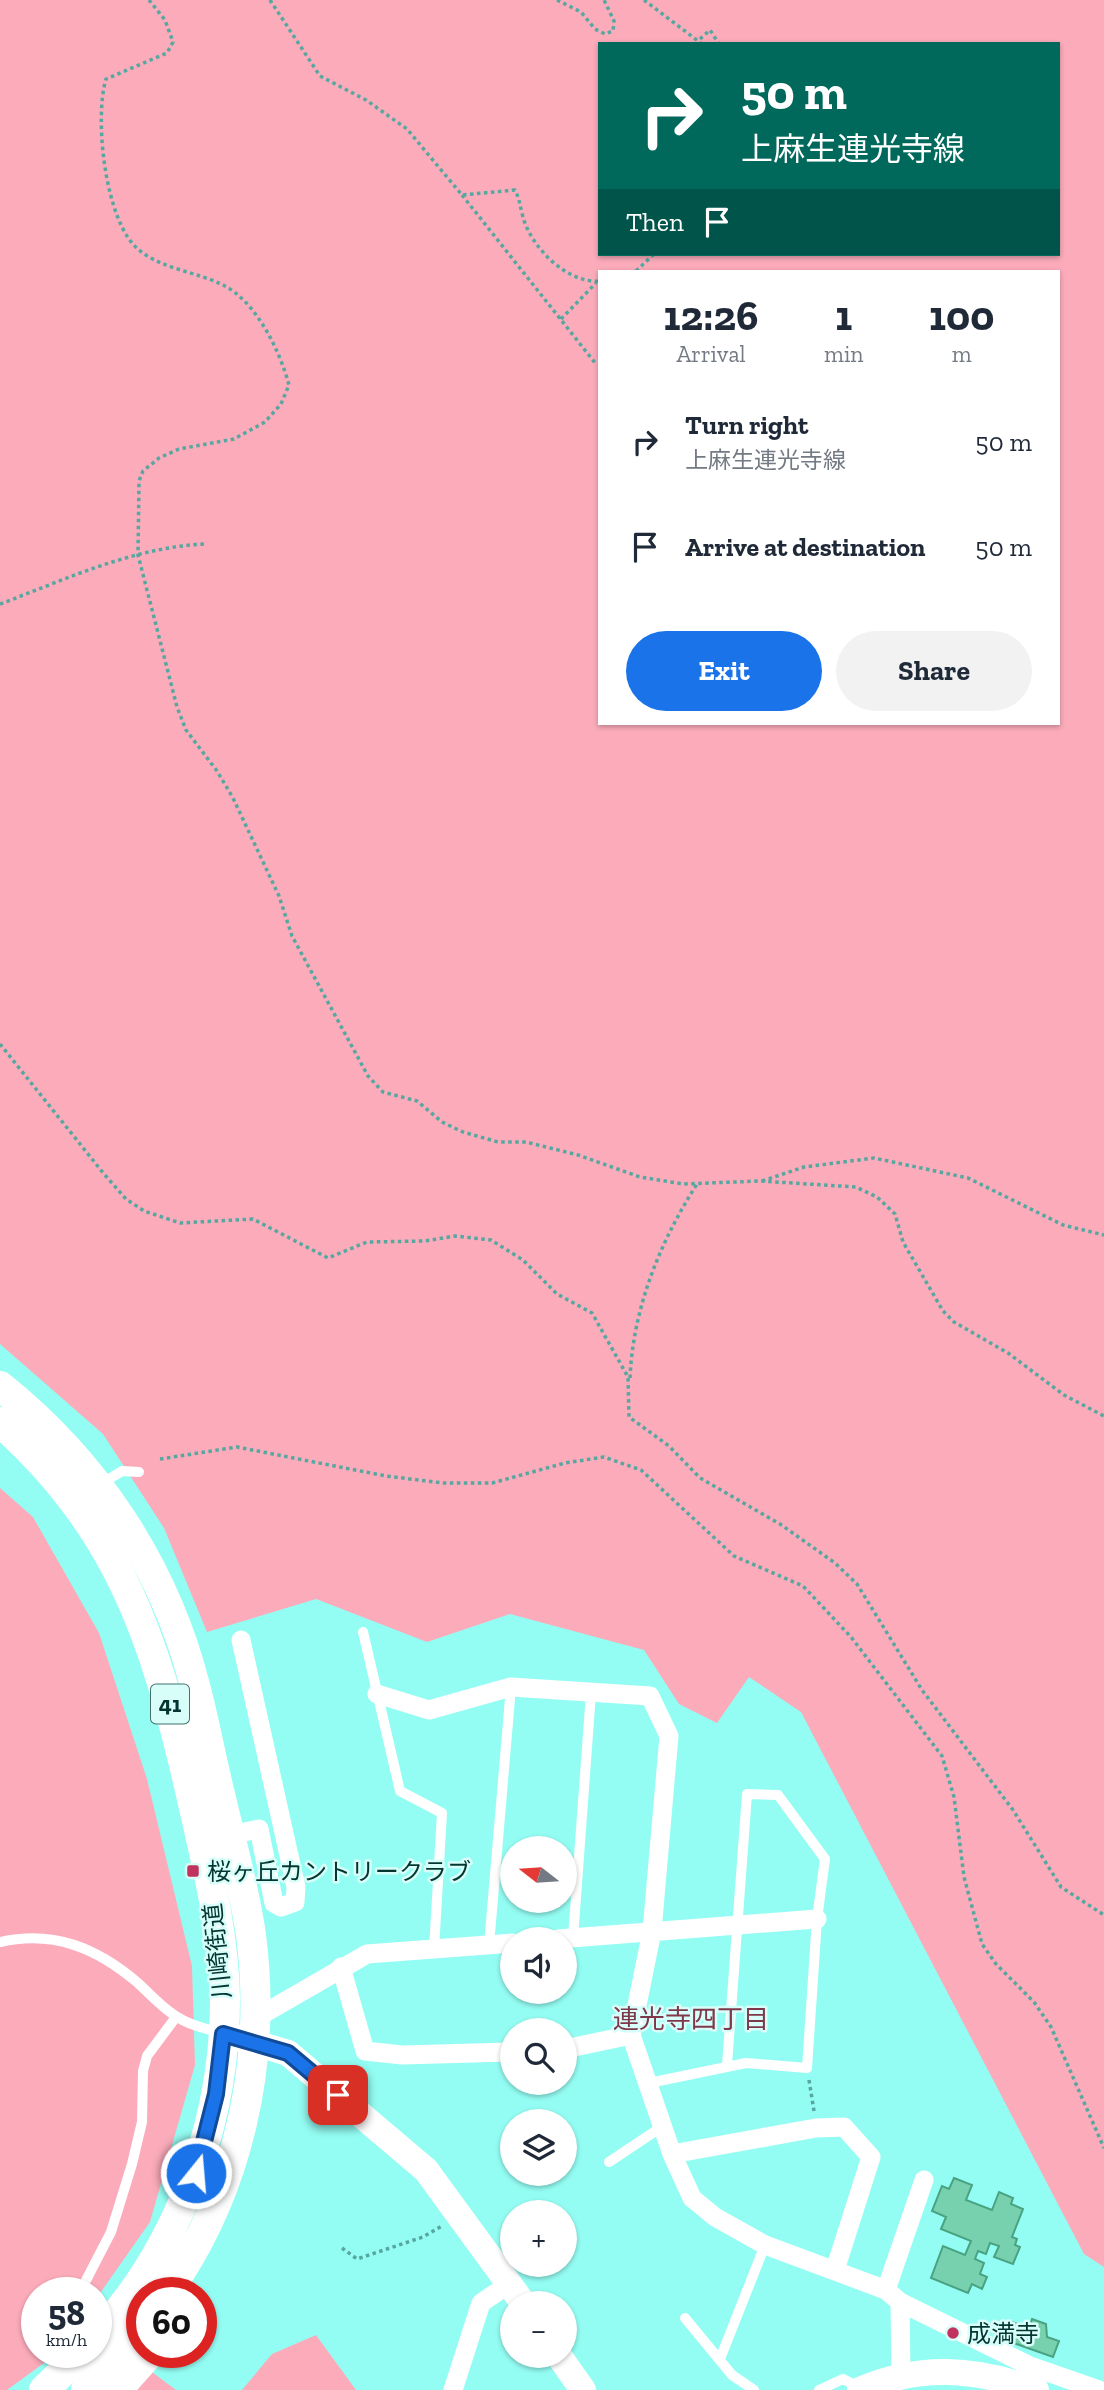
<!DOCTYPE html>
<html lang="en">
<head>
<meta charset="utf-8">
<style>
  :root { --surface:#fff; --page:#f2f2f3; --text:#1f2937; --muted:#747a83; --accent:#1a73e8 }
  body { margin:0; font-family:"Zilla Slab","Noto Sans JP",serif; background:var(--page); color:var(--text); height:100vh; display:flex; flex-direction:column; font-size:26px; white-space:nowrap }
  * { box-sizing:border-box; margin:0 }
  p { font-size:23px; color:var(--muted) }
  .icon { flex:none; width:38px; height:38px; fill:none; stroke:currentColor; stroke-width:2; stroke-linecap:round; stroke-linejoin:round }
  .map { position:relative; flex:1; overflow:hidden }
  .sheet { position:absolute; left:598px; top:270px; width:462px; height:455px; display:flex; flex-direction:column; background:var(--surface); border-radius:0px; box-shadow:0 2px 5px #0004 }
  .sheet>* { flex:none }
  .top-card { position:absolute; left:598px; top:42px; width:462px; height:214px; border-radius:0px; box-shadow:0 2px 5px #0004; background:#00695c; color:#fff; overflow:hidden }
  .needle { width:46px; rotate:287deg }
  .fabs { position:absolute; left:500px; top:1836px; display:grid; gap:14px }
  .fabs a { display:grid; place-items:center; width:77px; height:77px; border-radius:50%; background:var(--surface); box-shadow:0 2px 5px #0004; font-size:35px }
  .speed { position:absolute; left:21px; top:2277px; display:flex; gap:14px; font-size:35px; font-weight:700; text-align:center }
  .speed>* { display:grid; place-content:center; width:91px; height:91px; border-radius:50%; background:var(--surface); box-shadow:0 2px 5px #0004; line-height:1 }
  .speed small { font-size:18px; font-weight:400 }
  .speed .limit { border:10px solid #d22; background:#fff; color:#111 }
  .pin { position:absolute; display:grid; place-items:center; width:60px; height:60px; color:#fff; margin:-30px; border-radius:14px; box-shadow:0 4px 10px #0006 }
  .me { position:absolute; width:77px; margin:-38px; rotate:17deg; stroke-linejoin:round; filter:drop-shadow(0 0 5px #0008) }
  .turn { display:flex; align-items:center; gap:24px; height:147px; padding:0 28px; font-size:32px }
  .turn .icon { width:91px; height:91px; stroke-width:2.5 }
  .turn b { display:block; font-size:49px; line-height:60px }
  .then { display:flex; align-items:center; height:66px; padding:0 28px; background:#0003; gap:14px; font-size:26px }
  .eta { display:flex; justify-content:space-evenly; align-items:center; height:119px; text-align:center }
  .eta b { font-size:42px; font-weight:700; line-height:49px }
  .button { display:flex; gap:14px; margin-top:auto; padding:14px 28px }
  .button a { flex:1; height:80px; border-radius:42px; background:var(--accent); color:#fff; font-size:28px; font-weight:700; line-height:80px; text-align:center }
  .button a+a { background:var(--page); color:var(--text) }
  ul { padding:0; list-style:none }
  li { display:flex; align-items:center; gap:21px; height:105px; padding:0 28px }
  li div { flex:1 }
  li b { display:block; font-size:26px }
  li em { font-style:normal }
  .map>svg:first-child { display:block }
  .green { fill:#fbabba; fill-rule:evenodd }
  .building { fill:#77d0ae; stroke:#49a383; stroke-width:2 }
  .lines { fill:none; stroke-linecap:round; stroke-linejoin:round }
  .path { stroke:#56a7a0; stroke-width:3.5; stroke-dasharray:3.5 3.5; stroke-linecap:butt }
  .service { stroke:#fff; stroke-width:10 }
  .minor { stroke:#fff; stroke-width:19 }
  .secondary { stroke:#fff; stroke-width:26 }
  .primary { stroke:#fff; stroke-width:30 }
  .route-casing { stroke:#114b97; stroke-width:18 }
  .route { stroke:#1a73e8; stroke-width:12 }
  .poi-dot { fill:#c1335e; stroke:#d8fef9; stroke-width:2.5 }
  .labels { text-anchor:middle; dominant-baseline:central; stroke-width:5; stroke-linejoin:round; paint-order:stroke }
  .shield { fill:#d8fef9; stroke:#43716d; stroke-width:2 }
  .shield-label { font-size:23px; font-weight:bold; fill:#033531 }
  .poi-label { font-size:24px; fill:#033531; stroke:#d8fef9; text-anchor:start }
  .street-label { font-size:24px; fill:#033531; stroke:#d8fef9 }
  .neighbourhood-label { font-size:26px; fill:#7f3849; stroke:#d8fef9 }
</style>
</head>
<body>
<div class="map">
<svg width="1104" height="2390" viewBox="0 0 1104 2390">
  <rect width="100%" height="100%" fill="#94fdf3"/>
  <path class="green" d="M0 0H1104V2267L1084 2254 801 1712 749 1677 717 1723 679 1704 644 1650 510 1614 427 1642 316 1599 207 1632 164 1528 103 1434 0 1344ZM600 44H1059V254H600ZM600 271H1059V723H600Z
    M0 1488 33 1517 99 1633 147 1779 192 1966 195 2065 150 2222 96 2299V2292H37V2352H59L7 2390H0Z
    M316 2335 356 2390H242L272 2354Z
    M152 2372 176 2390H137Z"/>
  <path class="building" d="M954 2178 972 2185 966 2200 992 2210 999 2192 1013 2198 1011 2204 1023 2209 1012 2237 1017 2239 1015 2245 1020 2247 1013 2264 994 2257 999 2246 990 2243 986 2254 978 2251 975 2259 984 2263 980 2274 987 2277 982 2289 972 2284 968 2293 931 2278 943 2246 965 2255 971 2241 941 2229 946 2217 932 2211 942 2186 949 2189Z
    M1032 2319 1046 2324 1047 2337 1059 2341 1053 2357 1005 2340 1012 2322 1029 2328Z"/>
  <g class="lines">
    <path class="path" d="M149 0 165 20 173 42 167 53 106 79C94 118 105 223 139 250 162 269 197 272 223 285 256 301 280 351 289 385L281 404 265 422 234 439 179 449 159 458 143 471 139 481 138 555 177 707 186 730 217 771 233 798 279 896 292 936 368 1076 383 1092 417 1101 442 1122 463 1132 498 1142H526L578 1155 640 1177 683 1184 760 1181 856 1187 877 1197 895 1214 903 1242 943 1311 954 1322 1008 1353 1064 1395 1104 1416
      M270 0 320 76 366 100 407 129 462 195 515 190C520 200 520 207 523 217 531 247 567 284 600 281
      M557 0 581 12 595 29 605 34 613 31 614 21 604 0
      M644 0 702 44
      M700 39 710 30 719 44
      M462 195 596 364
      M636 271 654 254
      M561 319 596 283
      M0 604C67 579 131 548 204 544
      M0 1044 104 1174 126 1199 144 1211 180 1223 253 1219 328 1258 367 1242 425 1241 455 1236 491 1240 523 1260 557 1294 592 1313 628 1377 629 1417 669 1446 700 1478 780 1524 835 1563 857 1584 922 1690 1013 1810 1061 1887 1104 1915
      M762 1181 804 1167 874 1158 968 1178 1063 1225 1104 1235
      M630 1378C633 1308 660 1242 697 1184
      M160 1459 237 1447 386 1476 443 1483H492L565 1463 604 1457 641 1470 734 1556 803 1586 851 1637 942 1756 954 1797 964 1877 982 1944 996 1964 1034 2002 1051 2027 1104 2148
      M809 2080 814 2111
      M342 2248 357 2259 423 2237 442 2226"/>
    <path class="service" d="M101 1484 122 1471 139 1472
      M363 1632 400 1791 442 1813 434 1949
      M573 1938 591 1693
      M0 1942C54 1930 97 1948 138 1983 151 1995 164 2010 179 2018 191 2026 206 2028 219 2033
      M489 1945 511 1687
      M649 2083 746 2063 807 2068 817 1919 825 1859 778 1795 747 1794 727 2065
      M609 2162 663 2126
      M80 2292 111 2232 132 2164 142 2122 143 2071 147 2056 176 2017
      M685 2318 732 2375 754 2390
      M720 2359 765 2245
      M819 2390 843 2379 851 2383 853 2390"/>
    <path class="minor" d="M377 1694 429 1710 511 1687 650 1696 669 1736 652 1931 631 2035 672 2154 692 2198 715 2217 765 2245 886 2290 900 2302 1030 2366 1099 2390
      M229 1835 259 1829 274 1903 281 1907 295 1902 296 1887 241 1640
      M558 1939 817 1919
      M341 1967 365 2051 402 2055 513 2052
      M256 2018 367 1954 513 1943
      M565 2049 631 2035
      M672 2154 816 2128 844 2127 871 2157 835 2270
      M886 2290 924 2180
      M900 2302 901 2375
      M453 2390 481 2303 509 2284"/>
    <path class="secondary" d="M235 2037 288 2053 426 2170 523 2303
      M559 2356 583 2390
      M860 2390C919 2364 975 2368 1036 2390"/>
    <path class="primary" d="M0 1386C95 1462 163 1564 194 1682 204 1718 210 1754 219 1790 230 1838 244 1886 251 1935 267 2059 240 2189 167 2292
      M0 1422C120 1529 155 1639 190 1790 205 1858 224 1929 225 1999 225 2123 180 2246 96 2338
      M44 2390 83 2352
      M86 2390 142 2328
      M117 2390 151 2352"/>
  </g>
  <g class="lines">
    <defs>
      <path id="route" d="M196 2173 216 2094 223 2034 288 2053 338 2095"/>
    </defs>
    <use href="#route" class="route-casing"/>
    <use href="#route" class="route"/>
  </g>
  <g class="poi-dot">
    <rect x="186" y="1864" width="14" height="14" rx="3.5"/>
    <circle cx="953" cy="2333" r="7"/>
  </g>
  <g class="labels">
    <rect class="shield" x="151" y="1684.5" width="38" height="39" rx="5"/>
    <g class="shield-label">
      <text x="170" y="1704">41</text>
    </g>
    <g class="poi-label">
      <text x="207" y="1871">桜ヶ丘カントリークラブ</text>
      <text x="967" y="2333">成満寺</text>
    </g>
    <g class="street-label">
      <text transform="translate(217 1951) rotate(-96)">川崎街道</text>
    </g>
    <g class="neighbourhood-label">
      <text x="691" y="2019">連光寺四丁目</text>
    </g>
  </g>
</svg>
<div class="fabs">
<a><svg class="needle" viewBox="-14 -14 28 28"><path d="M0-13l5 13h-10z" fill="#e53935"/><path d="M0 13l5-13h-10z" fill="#747a83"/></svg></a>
<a><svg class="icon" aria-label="sound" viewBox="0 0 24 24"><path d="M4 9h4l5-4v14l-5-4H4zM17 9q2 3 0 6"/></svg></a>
<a><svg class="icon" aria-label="search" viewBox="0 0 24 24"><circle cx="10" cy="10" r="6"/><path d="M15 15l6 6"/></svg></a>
<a><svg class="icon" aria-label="layers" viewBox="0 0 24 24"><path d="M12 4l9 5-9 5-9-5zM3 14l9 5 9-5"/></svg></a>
<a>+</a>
<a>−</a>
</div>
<div class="speed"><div>58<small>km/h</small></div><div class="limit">60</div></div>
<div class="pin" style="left:338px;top:2095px;background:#d93025"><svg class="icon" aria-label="arrive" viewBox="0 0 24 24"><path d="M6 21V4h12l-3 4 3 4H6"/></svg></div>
<svg class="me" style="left:196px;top:2173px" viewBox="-20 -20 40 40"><circle r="17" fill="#1a73e8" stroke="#fff" stroke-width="3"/><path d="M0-11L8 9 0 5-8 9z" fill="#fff"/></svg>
<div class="top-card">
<div class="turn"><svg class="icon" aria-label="right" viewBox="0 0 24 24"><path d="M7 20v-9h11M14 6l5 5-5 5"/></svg><div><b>50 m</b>上麻生連光寺線</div></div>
<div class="then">Then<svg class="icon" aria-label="arrive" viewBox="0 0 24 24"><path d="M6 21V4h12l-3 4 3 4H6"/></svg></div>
</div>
<section class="sheet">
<div class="eta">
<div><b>12:26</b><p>Arrival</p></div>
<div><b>1</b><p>min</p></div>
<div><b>100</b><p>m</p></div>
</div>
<ul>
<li><svg class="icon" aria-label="right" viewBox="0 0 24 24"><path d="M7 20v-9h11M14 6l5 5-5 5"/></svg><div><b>Turn right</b><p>上麻生連光寺線</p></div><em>50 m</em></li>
<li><svg class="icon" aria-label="arrive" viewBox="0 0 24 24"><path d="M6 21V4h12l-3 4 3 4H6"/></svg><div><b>Arrive at destination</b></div><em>50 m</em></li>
</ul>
<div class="button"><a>Exit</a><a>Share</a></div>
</section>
</div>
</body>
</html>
